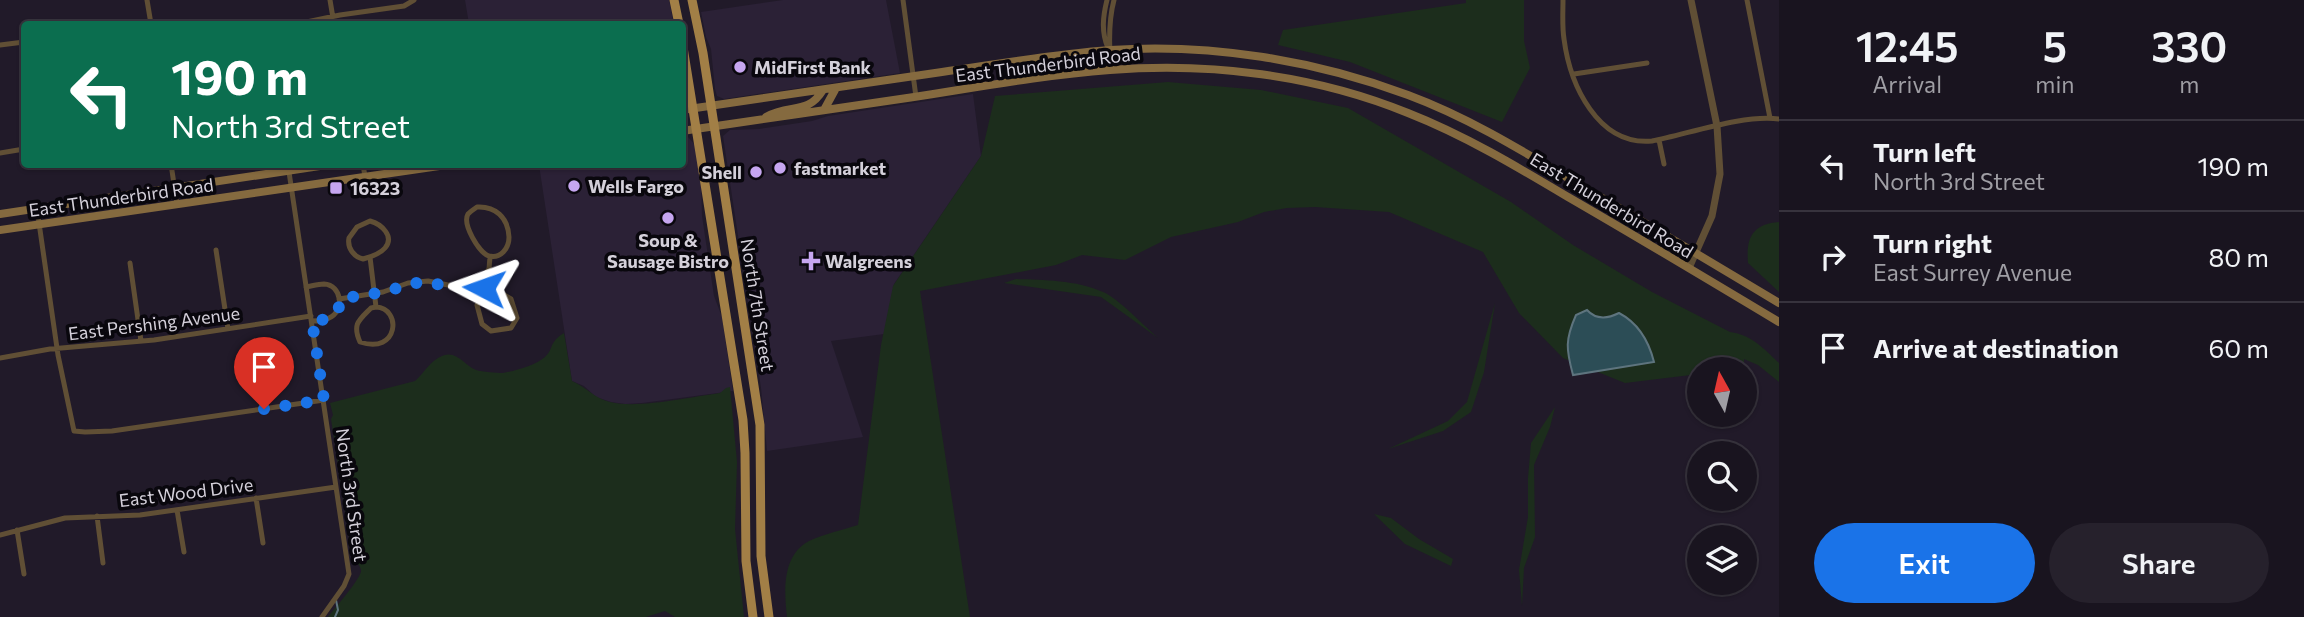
<!DOCTYPE html>
<html lang="en">
<head>
<meta charset="utf-8">
<style>
  :root { --surface:#19141f; --page:#26212c; --text:#f1f3f6; --muted:#9f9ea4; --line:#37333d; --accent:#1a73e8 }
  body { margin:0; font-family:Commissioner,sans-serif; background:var(--page); color:var(--text); height:100vh; display:flex; flex-direction:column; font-size:26px; white-space:nowrap }
  * { box-sizing:border-box; margin:0 }
  p { font-size:23px; color:var(--muted) }
  .icon { flex:none; width:38px; height:38px; fill:none; stroke:currentColor; stroke-width:2; stroke-linecap:round; stroke-linejoin:round }
  .map { position:relative; flex:1; overflow:hidden }
  .side { display:flex; flex-direction:column; background:var(--surface); width:525px }
  .side>* { flex:none }
  .hud { position:absolute; left:21px; top:21px; width:665px; height:147px; border-radius:7px; box-shadow:0 2px 5px #0004,0 0 0 2px var(--line); background:#0b6e4f; color:#fff; overflow:hidden }
  .needle { width:46px; rotate:352deg }
  .tools { position:absolute; left:1687px; top:357px; display:grid; gap:14px }
  .tools a { display:grid; place-items:center; width:70px; height:70px; border-radius:50%; background:var(--surface); box-shadow:0 2px 5px #0004,0 0 0 2px var(--line); font-size:35px }
  .pin { position:absolute; display:grid; place-items:center; width:60px; height:60px; color:#fff; margin:-72px -30px; border-radius:50% 50% 50% 0; rotate:-45deg; box-shadow:0 0 7px #0007 }
  .pin .icon { rotate:45deg }
  .me { position:absolute; width:77px; margin:-38px; rotate:274deg; stroke-linejoin:round; filter:drop-shadow(0 0 5px #0008) }
  .turn { display:flex; align-items:center; gap:24px; height:147px; padding:0 35px; font-size:32px }
  .turn .icon { width:91px; height:91px; stroke-width:2.5 }
  .turn b { display:block; font-size:49px; line-height:60px }
  .eta { display:flex; justify-content:space-evenly; align-items:center; height:119px; text-align:center }
  .eta b { font-size:42px; font-weight:600; line-height:49px }
  .button { display:flex; gap:14px; margin-top:auto; padding:14px 35px }
  .button a { flex:1; height:80px; border-radius:42px; background:var(--accent); color:#fff; font-size:28px; font-weight:600; line-height:80px; text-align:center }
  .button a+a { background:var(--page); color:var(--text) }
  ul { padding:0; list-style:none }
  li { display:flex; align-items:center; gap:21px; height:91px; padding:0 35px; border-top:2px solid var(--line) }
  li div { flex:1 }
  li b { display:block; font-size:26px }
  li em { font-style:normal }
  main { display:flex; flex:1; min-height:0 }
  .map>svg:first-child { display:block }
  .built { fill:#2b2136 }
  .green { fill:#1c2d1c }
  .water { fill:#2c4d56; stroke:#5e747e; stroke-width:2 }
  .lines { fill:none; stroke-linecap:round; stroke-linejoin:round }
  .stream { stroke:#5e747e; stroke-width:2 }
  .minor { stroke:#604f35; stroke-width:5 }
  .tertiary { stroke:#604f35; stroke-width:7 }
  .secondary { stroke:#856a3f; stroke-width:8 }
  .primary { stroke:#a27f46; stroke-width:9 }
  .route { stroke:#1a73e8; stroke-width:12; stroke-dasharray:0 21.6 }
  .poi-dot { fill:#c6a6f0; stroke:#09070d; stroke-width:2.5 }
  .labels { text-anchor:middle; dominant-baseline:central; stroke-width:7; stroke-linejoin:round; paint-order:stroke }
  .street-label { font-size:18px; fill:#d4d0da; stroke:#09070d }
  .poi-label { font-size:18px; font-weight:bold; fill:#d4d0da; stroke:#09070d; text-anchor:start }
</style>
</head>
<body>
<main>
<div class="map">
<svg width="1779" height="617" viewBox="0 0 1779 617">
  <rect width="100%" height="100%" fill="#211a29"/>
  <path class="built" d="M465 0H669L674 24H469Z
    M783 0H886L900 73 724 99 717 96 715 89 711 49 706 37 701 12Z
    M973 94 981 156 894 284 884 334 831 341 863 437 767 451 761 388 723 136 730 130 759 129 812 121 828 116Z
    M683 137H688L695 145 701 181 702 216 714 296 722 317 733 391 642 403 625 404 611 402 596 397 584 386 572 381 539 165 682 164Z"/>
  <path class="green" d="M1466 0H1524V41L1530 68 1502 122 1350 62 1278 45 1283 30 1466 3Z
    M1168 82 1261 90 1348 108 1511 202 1573 245 1652 292 1730 332C1752 335 1763 348 1779 363V382L1758 365 1744 359V364L1722 369H1699V374L1625 383 1563 358 1519 313 1483 252 1389 212 1315 207 1287 208 1264 212 1238 222 1171 237 1125 260 1082 255 1056 265 920 291 970 617H787C784 591 782 555 809 541 824 534 842 530 858 525L881 345 893 286 981 156 995 96Z
    M1779 222V292L1748 263C1746 238 1752 224 1779 222Z
    M1016 279C1044 280 1076 280 1103 292 1118 298 1144 326 1158 338L1101 297 1004 283Z
    M1495 303 1484 372 1471 412 1443 431 1388 449 1448 421 1467 402Z
    M564 333 572 381C586 387 594 398 610 402 638 409 690 397 720 393L726 388 730 387 737 462 735 529 744 617H675L665 611 646 617H328C334 609 363 576 361 570 360 564 354 561 352 555L331 419 333 415 330 403 415 381C423 374 429 363 438 358 456 347 463 365 476 370 482 372 497 373 503 373 515 371 536 365 545 357 554 349 548 343 564 333Z
    M1555 407 1550 427 1534 465 1535 537 1524 568 1522 606 1519 570 1528 517V478L1531 443Z
    M1374 514 1391 518 1419 539 1453 559 1451 566 1405 544Z"/>
  <path class="water" d="M1587 310C1596 320 1607 319 1619 313 1638 323 1649 342 1654 362L1573 375C1566 349 1565 340 1576 315Z"/>
  <g class="lines">
    <path class="stream" d="M335 617 338 610 336 600"/>
    <path class="minor" d="M147 0 151 24
      M330 0 334 24
      M903 0 916 97
      M1107 0C1103 16 1101 32 1108 48
      M1563 0C1563 13 1562 26 1564 39 1570 85 1598 146 1652 141 1688 134 1744 114 1779 119
      M1747 0 1770 118
      M297 24 340 15 404 6 414 0
      M0 45 24 42
      M1111 70C1109 47 1108 22 1114 0
      M1574 74 1647 63
      M1659 140 1664 164
      M0 153 24 149
      M171 164 177 204
      M363 164 365 177
      M289 172 349 574 344 586 322 617
      M477 207C495 206 508 217 509 237 509 248 501 259 489 256 479 253 462 224 468 214 470 212 474 209 477 207Z
      M37 209 58 355 74 431 85 432 112 431 324 400
      M370 221C381 224 395 236 385 248 380 254 370 257 363 259 354 257 347 248 349 238L357 227Z
      M216 250 228 329
      M370 257 376 307
      M130 263 141 341
      M306 287C312 286 318 284 324 284 342 285 345 311 329 318 324 321 317 321 312 321
      M491 292 501 293 511 299 517 318 511 328 491 331 482 324 477 305 481 297Z
      M487 293 479 282 489 269 490 257
      M339 299 383 292 408 283 428 281 458 287 479 282
      M376 307C402 308 399 355 360 342 352 324 359 320 371 308Z
      M0 358 50 349 154 340 311 316
      M256 498 263 543
      M177 510 184 552
      M97 516 103 563
      M17 530 24 574
      M0 535 65 518 140 515 336 487"/>
    <path class="tertiary" d="M1689 268 1712 216 1720 174 1717 126 1691 0"/>
    <path class="secondary" d="M682 110C769 97 856 84 942 72 998 64 1054 54 1110 50 1210 43 1314 60 1408 95 1470 118 1526 153 1583 187 1649 225 1714 264 1779 303
      M824 110 836 88
      M766 117C790 103 807 116 823 90
      M682 131C759 119 837 109 914 97 979 87 1044 75 1110 70 1210 62 1315 75 1408 113 1464 135 1516 166 1568 197 1639 238 1709 280 1779 322
      M0 214 333 164
      M0 230 453 164"/>
    <path class="primary" d="M674 0 679 24
      M692 0 703 53 760 425 761 556 769 617
      M682 41 743 420 745 453 746 561 753 617"/>
  </g>
  <g class="lines">
    <path class="route" d="M264 409 324 400 312 321C327 320 340 317 340 299L383 292 420 282 458 287 478 282 484 288"/>
  </g>
  <g class="poi-dot">
    <circle cx="740" cy="67" r="7"/>
    <circle cx="780" cy="168" r="7"/>
    <circle cx="756" cy="172" r="7"/>
    <circle cx="574" cy="186" r="7"/>
    <rect x="329" y="181" width="14" height="14" rx="3.5"/>
    <circle cx="668" cy="218" r="7"/>
    <path d="M807.5 250.5h7v7h7v7h-7v7h-7v-7h-7v-7h7z"/>
  </g>
  <g class="labels">
    <g class="street-label">
      <text transform="translate(1048 64) rotate(-7)">East Thunderbird Road</text>
      <text transform="translate(121 197) rotate(-8)">East Thunderbird Road</text>
      <text transform="translate(1612 205) rotate(31)">East Thunderbird Road</text>
      <text transform="translate(758 305) rotate(81)">North 7th Street</text>
      <text transform="translate(154 323) rotate(-7)">East Pershing Avenue</text>
      <text transform="translate(186 492) rotate(-7)">East Wood Drive</text>
      <text transform="translate(352 495) rotate(82)">North 3rd Street</text>
    </g>
    <g class="poi-label">
      <text x="754" y="67">MidFirst Bank</text>
      <text x="794" y="168">fastmarket</text>
      <text x="742" y="172" text-anchor="end">Shell</text>
      <text x="588" y="186">Wells Fargo</text>
      <text x="350" y="188">16323</text>
      <text x="668" y="240" text-anchor="middle">Soup &amp;<tspan x="668" dy="21">Sausage Bistro</tspan></text>
      <text x="825" y="261">Walgreens</text>
    </g>
  </g>
</svg>
<div class="tools">
<a><svg class="needle" viewBox="-14 -14 28 28"><path d="M0-13l5 13h-10z" fill="#e53935"/><path d="M0 13l5-13h-10z" fill="#9f9ea4"/></svg></a>
<a><svg class="icon" aria-label="search" viewBox="0 0 24 24"><circle cx="10" cy="10" r="6"/><path d="M15 15l6 6"/></svg></a>
<a><svg class="icon" aria-label="layers" viewBox="0 0 24 24"><path d="M12 4l9 5-9 5-9-5zM3 14l9 5 9-5"/></svg></a>
</div>
<div class="pin" style="left:264px;top:409px;background:#d93025"><svg class="icon" aria-label="arrive" viewBox="0 0 24 24"><path d="M6 21V4h12l-3 4 3 4H6"/></svg></div>
<svg class="me" style="left:484px;top:288px" viewBox="-20 -20 40 40"><path d="M0-17L14 15 0 8-14 15z" fill="#1a73e8" stroke="#fff" stroke-width="4"/></svg>
<div class="hud">
<div class="turn"><svg class="icon" aria-label="left" viewBox="0 0 24 24"><path d="M17 20v-9H6M10 6l-5 5 5 5"/></svg><div><b>190 m</b>North 3rd Street</div></div>
</div>
</div>
<section class="side">
<div class="eta">
<div><b>12:45</b><p>Arrival</p></div>
<div><b>5</b><p>min</p></div>
<div><b>330</b><p>m</p></div>
</div>
<ul>
<li><svg class="icon" aria-label="left" viewBox="0 0 24 24"><path d="M17 20v-9H6M10 6l-5 5 5 5"/></svg><div><b>Turn left</b><p>North 3rd Street</p></div><em>190 m</em></li>
<li><svg class="icon" aria-label="right" viewBox="0 0 24 24"><path d="M7 20v-9h11M14 6l5 5-5 5"/></svg><div><b>Turn right</b><p>East Surrey Avenue</p></div><em>80 m</em></li>
<li><svg class="icon" aria-label="arrive" viewBox="0 0 24 24"><path d="M6 21V4h12l-3 4 3 4H6"/></svg><div><b>Arrive at destination</b></div><em>60 m</em></li>
</ul>
<div class="button"><a>Exit</a><a>Share</a></div>
</section>
</main>
</body>
</html>
